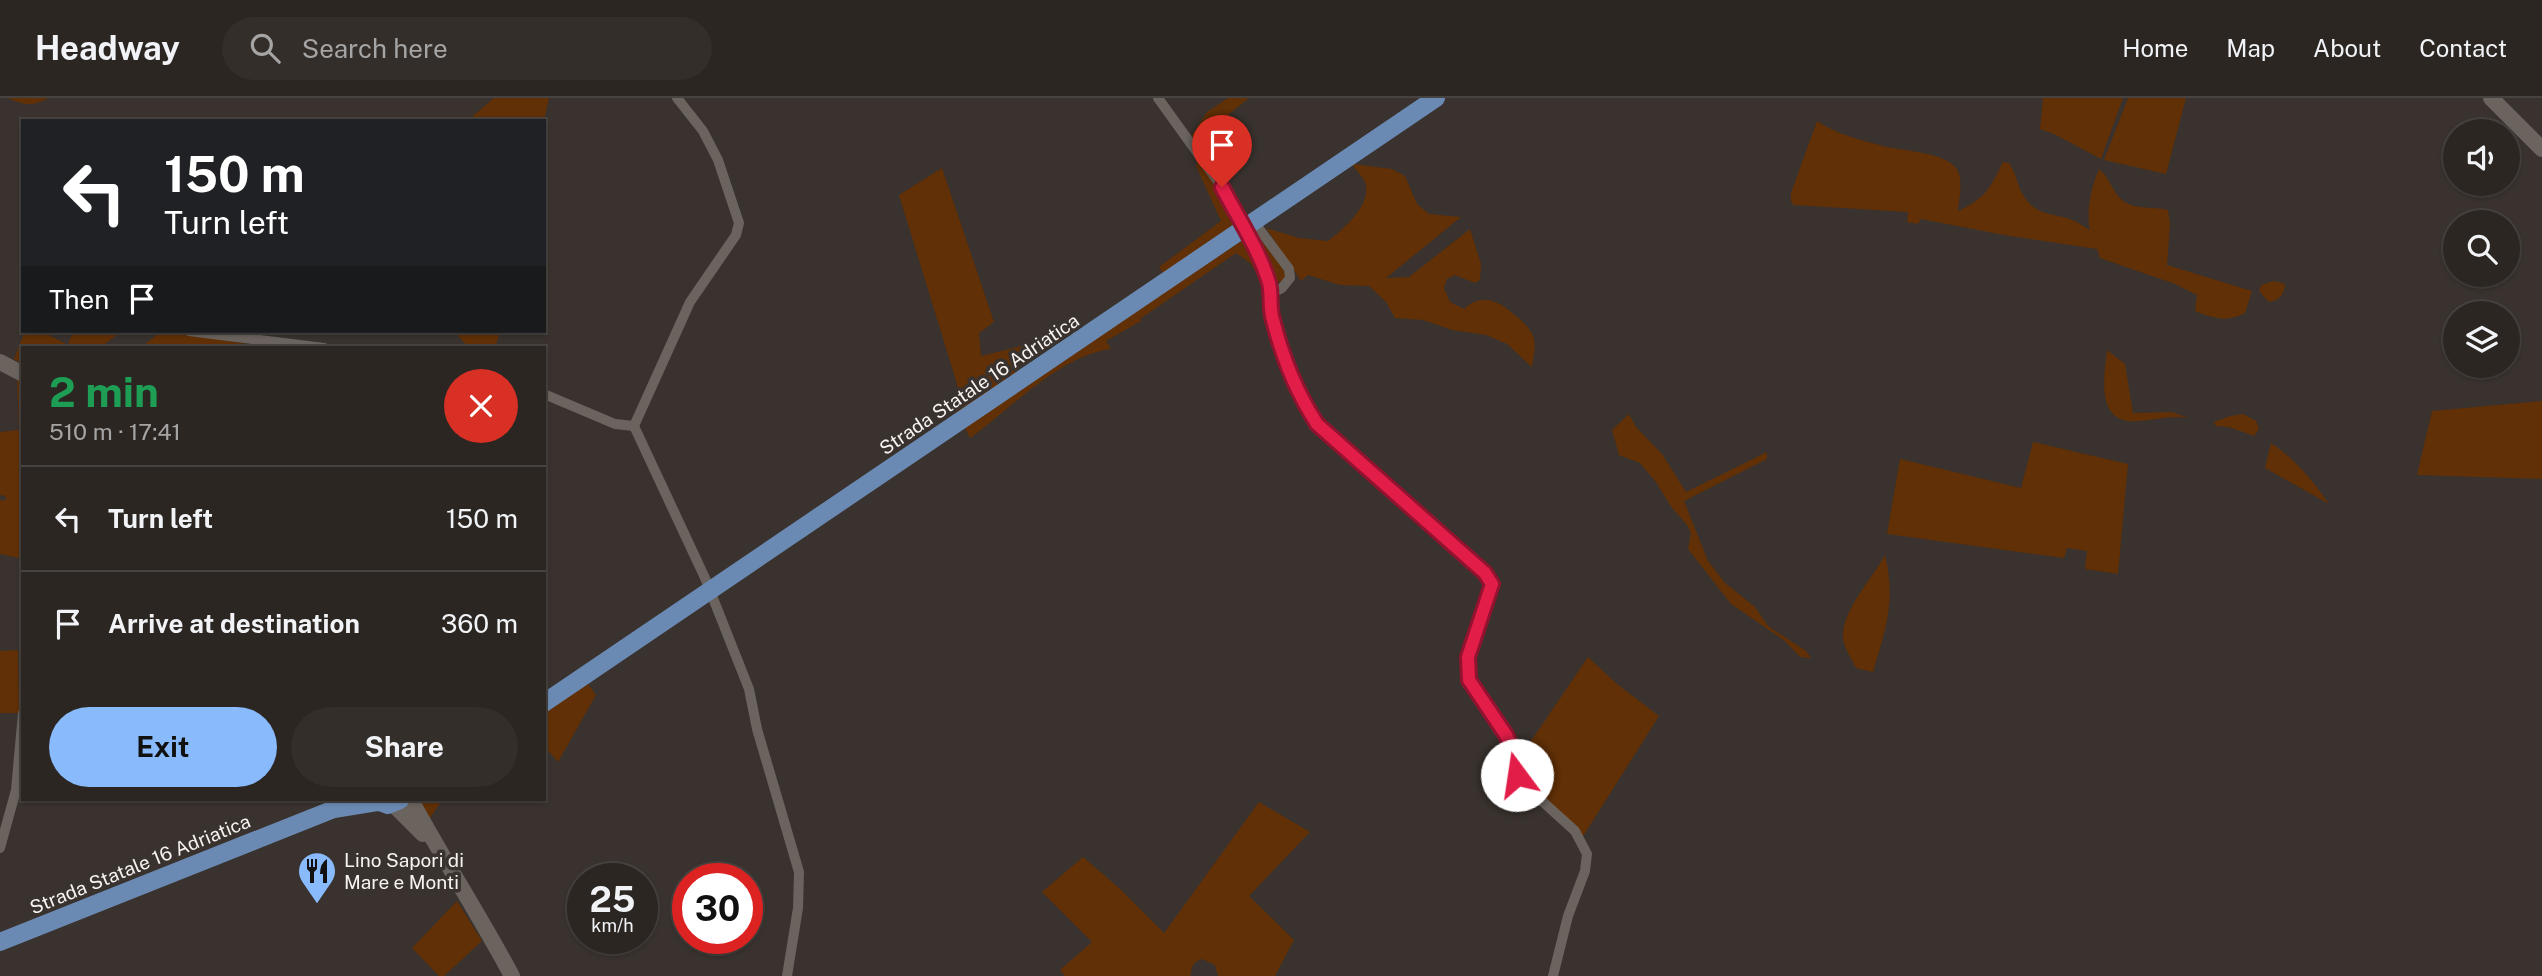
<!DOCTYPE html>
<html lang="en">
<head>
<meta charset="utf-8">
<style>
  :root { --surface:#2b2622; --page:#332e2a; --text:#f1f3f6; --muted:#a6a5a5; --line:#474340; --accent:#88bafc }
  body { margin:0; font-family:"Public Sans",sans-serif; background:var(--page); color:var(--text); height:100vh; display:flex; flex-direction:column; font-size:26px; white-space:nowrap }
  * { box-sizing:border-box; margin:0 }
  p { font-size:23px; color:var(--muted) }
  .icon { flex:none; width:38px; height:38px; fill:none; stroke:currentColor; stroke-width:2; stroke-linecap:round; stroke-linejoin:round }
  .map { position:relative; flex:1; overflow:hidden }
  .side { position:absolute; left:21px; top:248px; width:525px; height:455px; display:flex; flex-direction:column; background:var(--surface); border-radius:0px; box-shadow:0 2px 5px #0004,0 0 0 2px var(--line) }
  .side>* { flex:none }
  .hud { position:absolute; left:21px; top:21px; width:525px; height:214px; border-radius:0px; box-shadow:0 2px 5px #0004,0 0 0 2px var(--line); background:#202124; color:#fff; overflow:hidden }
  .fabs { position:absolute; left:2443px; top:21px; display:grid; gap:14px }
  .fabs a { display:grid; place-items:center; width:77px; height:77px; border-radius:50%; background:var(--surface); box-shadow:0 2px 5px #0004,0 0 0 2px var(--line); font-size:35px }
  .speed { position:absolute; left:567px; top:765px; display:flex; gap:14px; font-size:35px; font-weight:700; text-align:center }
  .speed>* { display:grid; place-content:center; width:91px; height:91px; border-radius:50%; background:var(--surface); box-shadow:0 2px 5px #0004,0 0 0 2px var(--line); line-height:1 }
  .speed small { font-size:18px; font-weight:400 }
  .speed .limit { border:10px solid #d22; background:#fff; color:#111 }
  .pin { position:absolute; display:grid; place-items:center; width:60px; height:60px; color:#fff; margin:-72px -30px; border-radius:50% 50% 50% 0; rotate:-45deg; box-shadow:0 0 7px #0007 }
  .pin .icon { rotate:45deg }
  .me { position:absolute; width:77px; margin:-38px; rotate:346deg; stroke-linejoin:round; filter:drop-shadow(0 0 5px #0008) }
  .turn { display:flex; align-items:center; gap:24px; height:147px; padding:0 28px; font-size:32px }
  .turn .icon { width:91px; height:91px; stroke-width:2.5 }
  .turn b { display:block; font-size:49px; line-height:60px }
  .then { display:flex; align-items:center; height:66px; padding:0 28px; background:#0003; gap:14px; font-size:26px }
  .round { display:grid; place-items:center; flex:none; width:74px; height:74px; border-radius:37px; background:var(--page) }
  .head { display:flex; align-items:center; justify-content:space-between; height:119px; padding:0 28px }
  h1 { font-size:42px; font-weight:700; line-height:52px; color:#1e9e55 }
  .primary-button { display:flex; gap:14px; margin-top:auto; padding:14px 28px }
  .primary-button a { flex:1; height:80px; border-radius:42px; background:var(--accent); color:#111; font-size:28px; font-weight:700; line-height:80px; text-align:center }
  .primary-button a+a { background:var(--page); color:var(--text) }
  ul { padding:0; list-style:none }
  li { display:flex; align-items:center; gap:21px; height:105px; padding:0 28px; border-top:2px solid var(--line) }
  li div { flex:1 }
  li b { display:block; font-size:26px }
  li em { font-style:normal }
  header { display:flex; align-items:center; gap:42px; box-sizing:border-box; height:98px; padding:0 35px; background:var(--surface); border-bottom:2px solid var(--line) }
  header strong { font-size:33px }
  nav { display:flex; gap:38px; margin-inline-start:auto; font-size:24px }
  .search { width:490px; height:63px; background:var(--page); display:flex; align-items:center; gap:18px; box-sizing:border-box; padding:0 24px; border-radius:38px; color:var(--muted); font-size:26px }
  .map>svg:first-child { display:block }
  .green { fill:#613006 }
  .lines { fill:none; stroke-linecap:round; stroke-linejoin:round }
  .street { stroke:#6a635e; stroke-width:10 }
  .secondary { stroke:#6a635e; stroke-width:16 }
  .primary { stroke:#6b8ab3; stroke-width:18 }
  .route-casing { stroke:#92132f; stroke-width:18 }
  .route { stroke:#e11d48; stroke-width:12 }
  .labels { text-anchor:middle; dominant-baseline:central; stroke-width:7; stroke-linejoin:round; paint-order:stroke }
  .street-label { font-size:19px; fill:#f8f3f1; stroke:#39322e }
  .poi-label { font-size:19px; fill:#f8f3f1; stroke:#39322e; text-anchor:start }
</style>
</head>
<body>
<header>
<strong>Headway</strong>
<div class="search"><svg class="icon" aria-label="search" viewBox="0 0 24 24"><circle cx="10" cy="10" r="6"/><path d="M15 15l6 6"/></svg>Search here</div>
<nav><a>Home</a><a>Map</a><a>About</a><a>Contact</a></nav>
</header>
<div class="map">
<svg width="2542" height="878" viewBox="0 0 2542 878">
  <rect width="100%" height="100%" fill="#39322e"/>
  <path class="green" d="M8 0H48C33 9 23 7 8 0Z
    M494 0H549L544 23H467Z
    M1228 0H1249L1193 45 1190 40 1207 14Z
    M2043 0H2123L2101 61 2054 36 2040 31Z
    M2128 0H2186L2166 76 2104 62Z
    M1817 23C1835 36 1862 42 1883 48 1902 53 1944 54 1956 70 1964 80 1959 102 1958 113 1985 101 1991 89 2003 64L2009 65C2017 76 2017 89 2025 100 2038 118 2051 115 2070 121 2076 123 2083 128 2090 132 2086 112 2091 90 2099 71 2109 79 2111 90 2119 99 2131 113 2152 108 2168 112L2170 126 2167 167 2252 193 2245 215C2227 225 2213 220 2195 213L2197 197 2175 186 2100 160 2097 151 2004 137 1921 121 1918 126 1907 124 1908 114 1794 107 1791 104V95Z
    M1199 63 1214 86 1235 126 1163 175 1159 169 1221 123 1196 68Z
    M1352 66 1392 71 1405 78 1417 106 1429 116 1461 119 1386 180 1409 179 1470 131 1481 166 1480 182 1475 185 1455 177 1447 181 1444 190 1450 204 1464 211C1483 193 1501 204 1517 219 1524 224 1532 233 1534 241 1536 250 1533 260 1532 269L1507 246 1486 237 1452 232 1423 222 1395 220 1386 204 1369 188 1340 187 1308 177 1301 183 1266 130 1299 140 1328 143C1343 131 1373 106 1365 84 1362 78 1356 72 1352 66Z
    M942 70 994 224 979 235 981 258 1026 247 1015 277 956 316 957 286 899 97Z
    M1243 139 1249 150 1261 182 1250 165 1236 155 1140 221 1141 223 1106 243 1111 251C1059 258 1012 310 970 340L965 330Z
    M1261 143 1274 153 1286 178 1280 184 1273 182 1257 144Z
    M2274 183 2285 186C2284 197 2280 202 2269 204L2259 193 2261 187Z
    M25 233H41L68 247 73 233H115L120 235 99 250H23V266L14 261Z
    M162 233H172L258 248 140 250Z
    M454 233H500L495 250H469Z
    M2107 252 2125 266 2133 315 2172 314 2189 320C2171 317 2157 322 2139 323 2095 328 2104 279 2107 252Z
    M17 282 23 285V461L0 456V402L5 403 6 398 0 397V334L19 332Z
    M2542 303V381L2417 377 2432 313Z
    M1629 316 1636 329 1662 356 1686 394 1767 354V361L1684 403 1708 463 1725 485 1755 509 1768 528 1806 553 1811 560 1800 559 1785 543 1731 506 1688 451 1691 435 1687 427 1672 410 1656 384 1640 365 1619 357 1612 332Z
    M2243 316 2256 323 2259 331 2254 338 2229 329 2216 328 2214 324 2230 318Z
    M2033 344 2128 366 2118 476 2085 471 2087 453 2067 450 2064 460 1887 436 1900 361 2021 390Z
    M2271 345C2295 361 2313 383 2329 406L2265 370Z
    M1885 457C1896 503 1886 530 1873 574L1856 570C1852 561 1844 550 1843 540 1841 513 1873 480 1885 457Z
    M18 552 19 615H0V553Z
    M1588 559 1617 586 1659 618 1582 740 1525 686 1517 658 1525 652Z
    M588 586 596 597 558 664 544 648V615Z
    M413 702H442L428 723Z
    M1259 704 1310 734 1249 798 1294 842 1275 878H1218L1215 867 1202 861C1194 863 1190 870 1191 878H1065L1060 872 1092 844 1042 794 1083 759 1119 790 1164 835Z
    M457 803 482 843 444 878H439L412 850Z"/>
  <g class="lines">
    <path class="street" d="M1158 0 1222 89 1253 146 1269 187 1270 196
      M1254 124 1289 171 1290 180 1282 190 1270 196C1270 234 1296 294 1317 326L1485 475 1492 486C1484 511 1459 562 1470 585 1479 605 1496 620 1507 640 1515 655 1514 671 1522 685L1575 733 1587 756 1585 773 1568 818 1553 878
      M189 233 324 250
      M544 296 615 326 634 328 705 480 749 591 757 631 799 774 798 810 787 878
      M634 328 690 204 736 137 739 125 718 62 703 33 677 0
      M0 750 16 692 23 615"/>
    <path class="secondary" d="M2491 0 2542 51
      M0 264 23 276
      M411 702C443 761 480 818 512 878
      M393 706 423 736"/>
    <path class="primary" d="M544 605 1436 0
      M374 702 388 707 400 702
      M0 844 334 711 377 704"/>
  </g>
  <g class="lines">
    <defs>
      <path id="route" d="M1222 89C1238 120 1259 151 1269 185 1272 197 1269 210 1273 222 1282 258 1297 295 1317 326L1485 475 1492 486 1468 559 1469 582 1506 637 1515 657 1517 677"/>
    </defs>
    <use href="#route" class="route-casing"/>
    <use href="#route" class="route"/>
  </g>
  <defs>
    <symbol id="restaurant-pin" viewBox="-11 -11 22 30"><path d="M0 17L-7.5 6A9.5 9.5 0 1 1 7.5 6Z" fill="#88bafc" stroke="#39322e"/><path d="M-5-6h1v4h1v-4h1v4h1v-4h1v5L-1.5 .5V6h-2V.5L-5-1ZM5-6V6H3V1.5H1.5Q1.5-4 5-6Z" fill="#111"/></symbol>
  </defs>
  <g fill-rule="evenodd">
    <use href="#restaurant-pin" x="295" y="751" width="44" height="60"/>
  </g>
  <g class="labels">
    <g class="street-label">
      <text transform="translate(979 286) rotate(-34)">Strada Statale 16 Adriatica</text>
      <text transform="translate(140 766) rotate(-22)">Strada Statale 16 Adriatica</text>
    </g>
    <g class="poi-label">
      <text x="344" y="762">Lino Sapori di<tspan x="344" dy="22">Mare e Monti</tspan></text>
    </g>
  </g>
</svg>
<div class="fabs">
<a><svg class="icon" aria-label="sound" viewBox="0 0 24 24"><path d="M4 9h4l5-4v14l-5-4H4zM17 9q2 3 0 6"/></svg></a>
<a><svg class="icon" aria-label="search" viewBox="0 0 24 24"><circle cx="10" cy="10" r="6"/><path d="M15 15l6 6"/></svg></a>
<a><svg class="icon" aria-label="layers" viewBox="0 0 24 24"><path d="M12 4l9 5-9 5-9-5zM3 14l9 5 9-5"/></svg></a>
</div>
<div class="speed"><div>25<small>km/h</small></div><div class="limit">30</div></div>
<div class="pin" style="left:1222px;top:89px;background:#d93025"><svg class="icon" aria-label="arrive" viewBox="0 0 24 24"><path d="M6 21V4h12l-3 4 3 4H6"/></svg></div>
<svg class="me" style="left:1517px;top:677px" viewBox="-20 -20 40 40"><circle r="19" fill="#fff"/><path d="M0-13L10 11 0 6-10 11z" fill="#e11d48"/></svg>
<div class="hud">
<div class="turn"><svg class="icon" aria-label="left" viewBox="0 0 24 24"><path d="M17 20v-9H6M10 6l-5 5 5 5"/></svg><div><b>150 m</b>Turn left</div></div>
<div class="then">Then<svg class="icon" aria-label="arrive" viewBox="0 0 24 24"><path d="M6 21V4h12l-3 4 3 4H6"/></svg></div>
</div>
<section class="side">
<div class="head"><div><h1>2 min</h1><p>510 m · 17:41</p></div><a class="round" style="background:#d93025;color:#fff"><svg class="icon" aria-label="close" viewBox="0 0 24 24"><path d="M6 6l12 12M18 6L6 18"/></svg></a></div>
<ul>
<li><svg class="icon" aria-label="left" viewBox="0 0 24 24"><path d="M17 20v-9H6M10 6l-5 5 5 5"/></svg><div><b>Turn left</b></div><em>150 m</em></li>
<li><svg class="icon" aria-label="arrive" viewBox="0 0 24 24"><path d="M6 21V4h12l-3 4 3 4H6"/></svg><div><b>Arrive at destination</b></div><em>360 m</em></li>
</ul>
<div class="primary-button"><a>Exit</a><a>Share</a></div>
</section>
</div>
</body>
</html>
